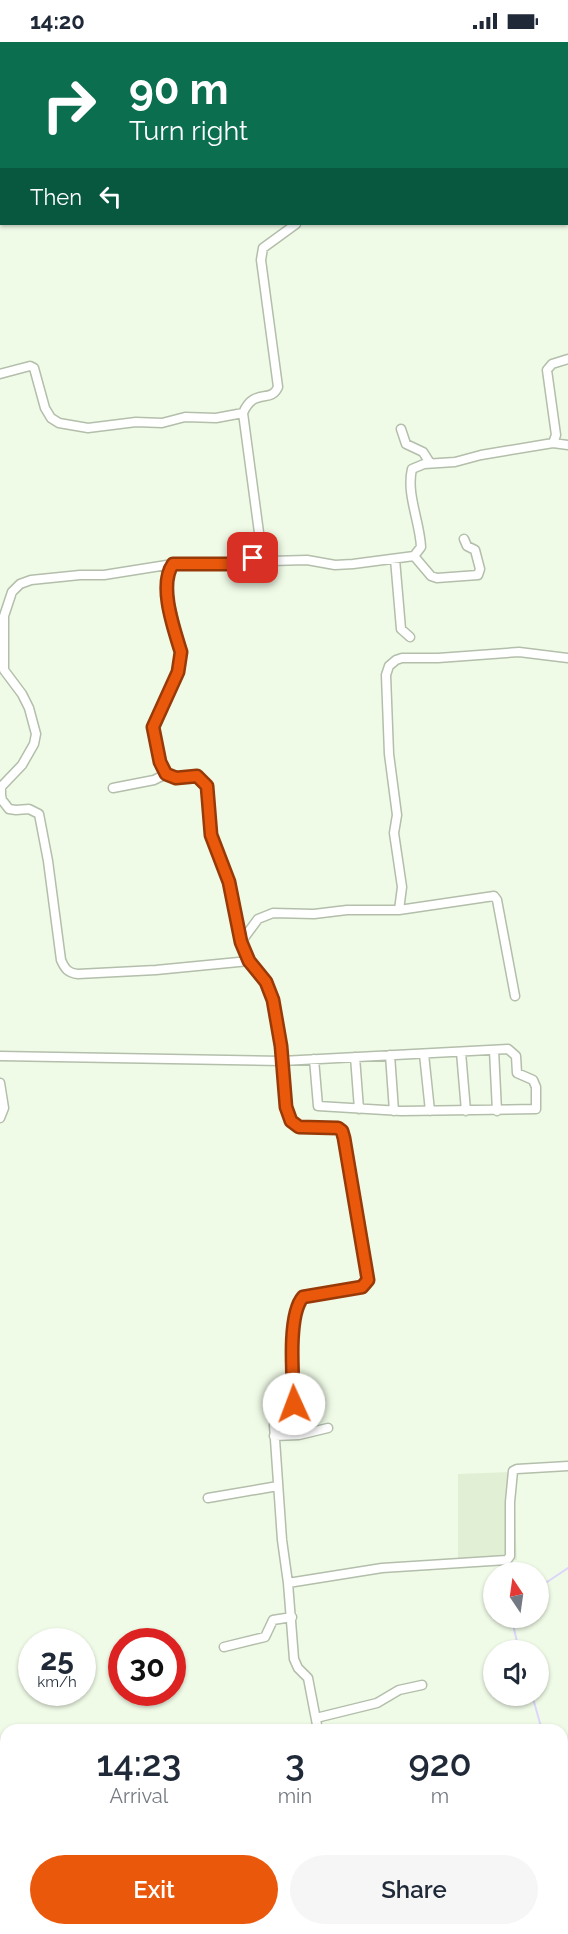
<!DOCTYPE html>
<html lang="en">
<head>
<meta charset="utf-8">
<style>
  :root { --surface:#fff; --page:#f6f6f7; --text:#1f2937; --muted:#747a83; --accent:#ea580c }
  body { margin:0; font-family:Raleway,sans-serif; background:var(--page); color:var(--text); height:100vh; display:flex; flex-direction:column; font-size:22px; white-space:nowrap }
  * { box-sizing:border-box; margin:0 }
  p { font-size:20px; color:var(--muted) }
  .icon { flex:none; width:33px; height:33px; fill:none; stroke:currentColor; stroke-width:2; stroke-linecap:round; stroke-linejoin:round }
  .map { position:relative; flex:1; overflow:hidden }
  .panel { position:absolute; left:0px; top:1682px; width:568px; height:212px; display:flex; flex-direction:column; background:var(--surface); border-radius:18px 18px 0 0; box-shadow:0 2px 4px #0004 }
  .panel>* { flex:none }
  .guide { position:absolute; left:0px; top:0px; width:568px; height:183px; box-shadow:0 2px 4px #0004; background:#0b6e4f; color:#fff; overflow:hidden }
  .needle { width:39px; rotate:347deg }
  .tools { position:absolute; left:483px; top:1520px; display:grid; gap:12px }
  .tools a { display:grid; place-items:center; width:66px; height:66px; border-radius:50%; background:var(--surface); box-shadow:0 2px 4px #0004; font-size:30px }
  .speed { position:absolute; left:18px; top:1586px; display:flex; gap:12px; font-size:30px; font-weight:700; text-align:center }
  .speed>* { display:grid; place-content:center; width:78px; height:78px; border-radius:50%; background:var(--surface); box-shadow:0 2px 4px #0004; line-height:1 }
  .speed small { font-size:15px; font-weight:400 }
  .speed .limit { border:9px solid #d22; background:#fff; color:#111 }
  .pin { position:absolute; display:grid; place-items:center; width:51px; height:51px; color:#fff; margin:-26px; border-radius:12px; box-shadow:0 3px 9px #0006 }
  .me { position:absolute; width:66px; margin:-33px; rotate:358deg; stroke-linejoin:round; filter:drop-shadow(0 0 4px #0008) }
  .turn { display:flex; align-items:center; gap:21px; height:126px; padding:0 30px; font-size:27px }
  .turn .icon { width:78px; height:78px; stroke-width:2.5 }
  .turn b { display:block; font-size:42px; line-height:51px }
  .then { display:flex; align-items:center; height:57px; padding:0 30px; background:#0003; gap:12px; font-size:22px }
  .eta { display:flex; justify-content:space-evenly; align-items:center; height:102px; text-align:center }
  .eta b { font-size:36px; font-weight:600; line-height:42px }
  .primary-button { display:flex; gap:12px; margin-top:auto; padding:12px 30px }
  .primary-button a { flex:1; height:69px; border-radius:36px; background:var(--accent); color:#fff; font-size:24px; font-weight:600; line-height:69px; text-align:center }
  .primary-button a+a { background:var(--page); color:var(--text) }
  .status { display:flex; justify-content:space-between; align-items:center; height:42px; padding:0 30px; background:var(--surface); direction:ltr }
  .status svg { height:16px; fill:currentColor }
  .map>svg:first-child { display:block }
  .built { fill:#e1f0d5 }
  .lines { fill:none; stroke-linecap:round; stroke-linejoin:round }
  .stream { stroke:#dcd5fc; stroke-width:2 }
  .minor-casing { stroke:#b3beab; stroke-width:11 }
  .minor { stroke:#fff; stroke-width:8 }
  .route-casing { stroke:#983908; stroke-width:15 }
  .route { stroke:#ea580c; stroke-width:10 }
</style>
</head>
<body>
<div class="status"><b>14:20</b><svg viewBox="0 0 49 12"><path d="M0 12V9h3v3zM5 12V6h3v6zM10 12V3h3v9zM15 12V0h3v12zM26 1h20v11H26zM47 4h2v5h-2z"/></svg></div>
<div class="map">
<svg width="568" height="1892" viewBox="0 0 568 1892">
  <rect width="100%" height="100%" fill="#f0fbe7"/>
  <path class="built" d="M513 1430 517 1518 458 1523V1432Z"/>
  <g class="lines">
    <path class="stream" d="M538 1546 568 1526
      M515 1575 514 1587 519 1608
      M532 1653 542 1688
      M473 1887V1892"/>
    <defs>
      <path id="minor" d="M281 0 282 2
        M343 2 346 0
        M0 332 30 324 34 326 45 366 51 376 59 381 88 386 136 380 162 381 185 375 216 376 243 371
        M401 387 406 402 423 410 430 421
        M553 401 568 403
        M260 514 270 519 307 518 335 523 353 522 414 514 421 505C420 480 406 452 412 427L424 422 455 420 481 413 553 401 556 393 547 328 552 322 568 317
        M414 514 431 534 437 536 478 533 480 527 475 508 467 504 464 497
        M395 517 401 587 410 595
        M173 522 166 535V546L181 610C180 629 173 643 164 659 160 667 154 676 153 685 152 694 157 705 159 713 165 739 173 736 197 734L207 744 211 793 229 840 241 900 249 919 266 940 273 958 281 1004 286 1065 291 1079 299 1085H333L342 1089 368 1232 367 1242 362 1245 303 1255C287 1273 293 1337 294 1362L293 1367 279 1376 274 1383 282 1498 288 1541 294 1617 298 1626 308 1636 318 1688
        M113 746 154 738 166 732
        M399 868 402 845 394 791 397 773 389 712 386 633 389 624 396 618 402 616H438L519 610 568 616
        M241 900 258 877 273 871 314 872 347 868H399L494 854 497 858 515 954
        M249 919 156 928 78 932C68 931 65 927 61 918L48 819 39 772 29 767 16 768 9 767 2 758 1 753V745L22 723 34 702 36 692 29 666 22 652 4 628V574L12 550 20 542 31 538 80 533H104L173 522H231L260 514V498L243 371C254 345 271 362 278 345L261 218 263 206 296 182
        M494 1008 497 1069
        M461 1010 466 1069
        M424 1012 430 1069
        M390 1013 394 1069
        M0 1014 282 1019 508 1007 516 1014 517 1031 533 1038 536 1045V1067L401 1069 318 1064 314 1017
        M355 1015 359 1067
        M0 1041 4 1066 0 1076
        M274 1394 299 1393 328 1386
        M208 1456 278 1444
        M288 1541 382 1526 507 1518 510 1514V1460L513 1429 517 1427 568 1424
        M224 1605 265 1595 273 1578 292 1575
        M316 1676 377 1661 399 1648 422 1643
        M224 1887 225 1892"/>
    </defs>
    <use href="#minor" class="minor-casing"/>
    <use href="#minor" class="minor"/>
  </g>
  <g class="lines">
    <defs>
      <path id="route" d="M253 516 231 522H173C158 543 174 587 181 610L178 630 153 685 160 720 166 732 176 736 197 734 207 744 211 793 229 840 241 900 249 919 266 940 273 958 281 1004 286 1065 291 1079 299 1085 338 1086 342 1089 344 1096 368 1238 362 1245 303 1255C287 1273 293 1337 294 1362"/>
    </defs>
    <use href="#route" class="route-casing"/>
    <use href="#route" class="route"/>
  </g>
</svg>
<div class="tools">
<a><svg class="needle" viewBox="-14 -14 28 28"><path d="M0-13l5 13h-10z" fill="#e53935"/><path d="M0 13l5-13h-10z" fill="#747a83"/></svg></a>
<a><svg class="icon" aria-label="sound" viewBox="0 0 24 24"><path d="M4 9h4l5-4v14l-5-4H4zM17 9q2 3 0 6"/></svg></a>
</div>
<div class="speed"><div>25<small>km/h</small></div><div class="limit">30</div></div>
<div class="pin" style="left:253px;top:516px;background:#d93025"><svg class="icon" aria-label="arrive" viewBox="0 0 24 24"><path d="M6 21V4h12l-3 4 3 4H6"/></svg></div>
<svg class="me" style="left:294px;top:1362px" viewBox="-20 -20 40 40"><circle r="19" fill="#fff"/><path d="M0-13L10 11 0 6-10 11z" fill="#ea580c"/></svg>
<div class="guide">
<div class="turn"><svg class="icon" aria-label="right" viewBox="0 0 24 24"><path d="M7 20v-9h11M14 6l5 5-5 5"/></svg><div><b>90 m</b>Turn right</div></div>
<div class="then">Then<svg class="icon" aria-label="left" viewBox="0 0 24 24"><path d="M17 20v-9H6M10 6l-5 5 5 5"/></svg></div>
</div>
<section class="panel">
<div class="eta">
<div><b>14:23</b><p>Arrival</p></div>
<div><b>3</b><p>min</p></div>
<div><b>920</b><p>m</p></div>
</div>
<div class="primary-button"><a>Exit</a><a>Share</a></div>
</section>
</div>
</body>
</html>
